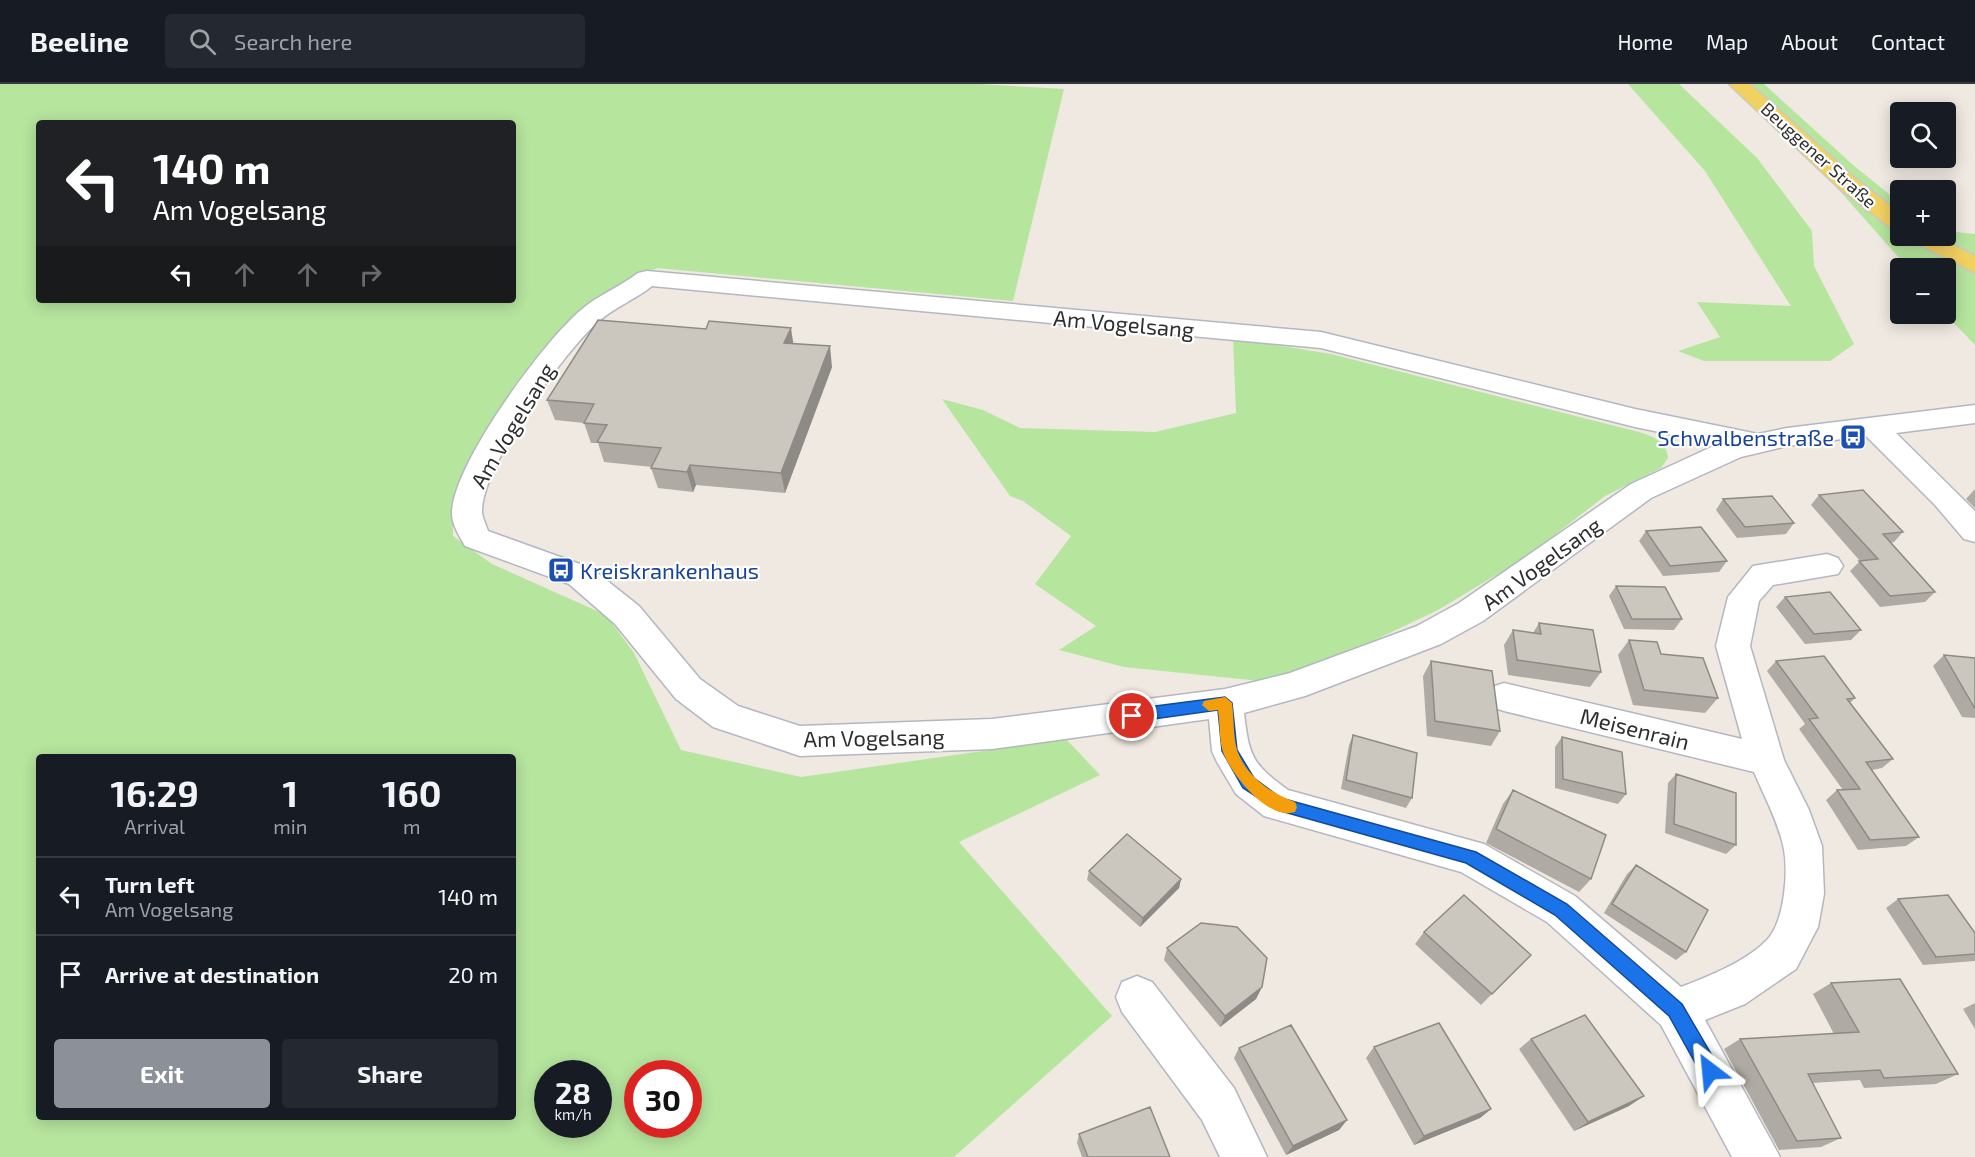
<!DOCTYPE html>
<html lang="en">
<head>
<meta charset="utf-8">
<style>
  :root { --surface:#171b24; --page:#242831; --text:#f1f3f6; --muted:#9ea1a6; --line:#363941; --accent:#8c9099 }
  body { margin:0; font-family:"Exo 2",sans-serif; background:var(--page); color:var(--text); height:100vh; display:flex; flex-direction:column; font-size:22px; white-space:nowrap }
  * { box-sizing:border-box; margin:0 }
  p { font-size:20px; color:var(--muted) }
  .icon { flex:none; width:33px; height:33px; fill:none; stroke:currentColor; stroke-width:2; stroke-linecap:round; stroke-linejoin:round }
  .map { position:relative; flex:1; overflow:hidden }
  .panel { position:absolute; left:36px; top:670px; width:480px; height:366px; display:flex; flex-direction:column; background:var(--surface); border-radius:6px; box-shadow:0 3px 15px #0003 }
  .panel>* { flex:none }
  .banner { position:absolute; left:36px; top:36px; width:480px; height:183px; border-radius:6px; box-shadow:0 3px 15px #0003; background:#202124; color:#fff; overflow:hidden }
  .fabs { position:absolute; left:1890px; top:18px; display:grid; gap:12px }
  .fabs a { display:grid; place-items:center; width:66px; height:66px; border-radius:6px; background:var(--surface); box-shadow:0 3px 15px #0003; font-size:30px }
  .speed { position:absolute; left:534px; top:976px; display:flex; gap:12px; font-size:30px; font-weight:700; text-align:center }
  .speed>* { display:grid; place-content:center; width:78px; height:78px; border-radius:50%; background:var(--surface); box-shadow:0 3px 15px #0003; line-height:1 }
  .speed small { font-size:15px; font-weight:400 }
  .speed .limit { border:9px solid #d22; background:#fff; color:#111 }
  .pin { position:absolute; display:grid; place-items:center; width:51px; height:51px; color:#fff; margin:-26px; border:3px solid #fff; border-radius:50%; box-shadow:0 2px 6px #0007 }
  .me { position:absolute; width:66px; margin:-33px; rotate:331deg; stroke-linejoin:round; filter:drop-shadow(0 0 4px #0008) }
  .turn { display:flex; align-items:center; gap:21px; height:126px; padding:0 18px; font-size:27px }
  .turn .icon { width:78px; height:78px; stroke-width:2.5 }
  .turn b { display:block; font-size:42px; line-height:51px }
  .lanes { display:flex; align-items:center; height:57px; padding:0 18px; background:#0003; justify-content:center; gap:30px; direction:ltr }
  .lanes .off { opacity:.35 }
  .eta { display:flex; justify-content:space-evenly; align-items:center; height:102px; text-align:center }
  .eta b { font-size:36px; font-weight:700; line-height:42px }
  .primary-button { display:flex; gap:12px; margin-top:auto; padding:12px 18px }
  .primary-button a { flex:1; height:69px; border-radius:6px; background:var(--accent); color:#fff; font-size:24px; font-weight:700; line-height:69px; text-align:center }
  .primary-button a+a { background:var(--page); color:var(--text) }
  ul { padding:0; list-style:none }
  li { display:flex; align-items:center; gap:18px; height:78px; padding:0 18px; border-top:2px solid var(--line) }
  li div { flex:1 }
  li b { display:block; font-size:22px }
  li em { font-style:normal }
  header { display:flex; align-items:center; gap:36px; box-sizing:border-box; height:84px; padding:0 30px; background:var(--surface); border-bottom:2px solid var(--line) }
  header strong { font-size:28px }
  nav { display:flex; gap:33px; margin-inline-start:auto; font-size:21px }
  .search { width:420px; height:54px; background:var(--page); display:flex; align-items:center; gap:15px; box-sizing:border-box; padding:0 21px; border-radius:6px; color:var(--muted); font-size:22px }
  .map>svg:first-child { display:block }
  .green { fill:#b6e59e; fill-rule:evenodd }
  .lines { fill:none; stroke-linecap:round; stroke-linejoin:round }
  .minor-casing { stroke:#b4b7c1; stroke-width:3 }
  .major-casing { stroke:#c9c9c9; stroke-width:3 }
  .minor { fill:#fff; fill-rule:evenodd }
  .major { fill:#f2d163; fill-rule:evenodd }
  .wall { fill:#afaba4 }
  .shaded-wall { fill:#8e8b86 }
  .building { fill:#cbc7bf; stroke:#8e8b86; stroke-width:1.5 }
  .route { fill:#1a73e8; stroke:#114b97; stroke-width:1.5 }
  .slow { fill:#f59e0b }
  .labels { text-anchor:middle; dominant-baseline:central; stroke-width:4.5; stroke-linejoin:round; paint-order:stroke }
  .far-street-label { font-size:18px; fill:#2e2e2e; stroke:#fff }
  .street-label { font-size:22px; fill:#2e2e2e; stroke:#fff }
  .transit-label { font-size:22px; fill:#164399; stroke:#fff; text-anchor:end }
</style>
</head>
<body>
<header>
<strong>Beeline</strong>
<div class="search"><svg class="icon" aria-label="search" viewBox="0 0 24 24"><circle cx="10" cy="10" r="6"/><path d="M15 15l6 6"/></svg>Search here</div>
<nav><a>Home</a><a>Map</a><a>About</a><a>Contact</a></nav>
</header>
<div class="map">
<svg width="1975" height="1073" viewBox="0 0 1975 1073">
  <rect width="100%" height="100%" fill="#efe9e1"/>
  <path class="green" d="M0 0H979L1064 5 1013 217 657 184 588 223 453 423V452L492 480 606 531 634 569 681 666 801 693 1066 655 1100 691 959 758 1112 932 954 1073H0ZM39 39H513V216H39ZM39 674H513V1034H39ZM548 990H598V1041H548ZM638 990H688V1041H638Z
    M1628 0H1679L1757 74 1812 147 1814 182 1854 260 1830 277H1704L1678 267 1720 253 1697 218 1791 222 1705 87Z
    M1750 0H1764L1853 81 1900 119V129L1868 105Z
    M1831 97H1837L1900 145V152H1910L1975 190V261L1945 230 1946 184H1908Z
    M1946 147 1975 150V172L1937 152H1946Z
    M1233 254 1331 270 1639 348C1654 353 1667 357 1668 374L1661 384 1605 412 1526 473 1438 526 1337 574 1260 597 1124 583 1059 566 1096 542 1035 500 1071 452 1023 417 1010 412 942 315 983 326 1020 344 1155 348 1236 329Z"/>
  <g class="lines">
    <defs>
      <path id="minor" d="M647 187 1321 248 1635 325 1758 350 1787 344 1975 321V339L1896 349 1975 427V458L1964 455 1935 421 1866 352 1787 362 1741 373 1651 414 1483 537 1441 560 1305 612 1244 629C1249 672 1252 680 1288 706L1484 760 1575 812 1681 903C1709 892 1745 878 1766 857 1785 839 1789 785 1783 761 1777 735 1764 712 1754 688L1504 627 1492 623 1487 613 1492 603 1504 599 1742 655 1716 562 1728 513 1753 482 1827 470 1838 474 1843 482 1838 490 1773 501 1759 517 1750 562 1784 676 1809 726 1822 762 1824 810 1818 843 1796 885 1745 920 1705 936 1780 1073H1732L1661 941 1547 838 1461 788 1264 732 1236 710 1217 678 1212 667 1209 635 992 665 800 672 713 643 676 615 615 540 569 500 465 462C460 453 451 439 452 428 454 379 543 258 581 226 598 211 620 203 638 189ZM652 202 1321 264 1635 343 1718 360 1631 400 1459 519 1417 542 1290 589 1225 605 992 635 800 642 738 622 700 595 639 522 591 484 488 447C486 441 483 435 482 429 480 384 565 266 599 237 615 223 636 215 652 202Z
        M1137 892 1152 898 1234 1004 1267 1073H1220L1202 1036 1122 928 1116 913 1122 898Z"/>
      <path id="major" d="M1729 0H1750L1855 94 1900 129V147L1892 145 1839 104Z
        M1908 152H1936L1975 172V189L1912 157Z"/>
    </defs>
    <use href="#minor" class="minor-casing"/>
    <use href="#major" class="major-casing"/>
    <use href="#minor" class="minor"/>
    <use href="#major" class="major"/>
  </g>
  <path class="wall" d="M793 259 832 283 785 409 696 401 693 408 658 404 651 384 652 383 604 378 598 359H591L584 339 555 336 547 316Z
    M1975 405V424L1966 415Z
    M1819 411 1903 448 1894 458 1890 459 1935 508 1925 518 1880 523 1850 487 1860 477 1811 421Z
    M1723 415 1794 439 1786 450 1737 454 1716 426Z
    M1646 447 1727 477 1719 488 1663 492 1639 457Z
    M1616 502 1682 535 1674 546 1624 545 1609 512Z
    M1785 513 1861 546 1851 556 1805 560 1776 523Z
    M1539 539 1601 588 1590 603 1508 591 1504 561 1513 546 1533 549Z
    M1629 556 1661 570 1718 614 1705 629 1633 621 1618 571Z
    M1944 571 1975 574V634L1962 633 1933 582Z
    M1431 577 1500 647 1491 662 1427 652 1423 592Z
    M1776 577 1855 614 1850 619 1893 675 1882 684 1872 686 1919 753 1906 762 1858 766 1826 716 1837 706H1843L1799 645 1805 640 1767 587Z
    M1353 651 1412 714 1406 724 1341 705 1349 661Z
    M1562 653 1626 710 1618 720 1555 704V663Z
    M1676 690 1736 761 1726 770 1665 749 1668 699Z
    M1513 706 1591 795 1579 808 1486 759 1503 720Z
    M1636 781 1686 868 1676 876 1604 829 1627 790Z
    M1089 787 1181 795 1179 804 1140 843 1087 796Z
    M1898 815 1975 849V877L1923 881 1886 824Z
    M1424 848 1531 871 1481 921 1415 860Z
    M1167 864 1262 903 1256 915 1220 943 1164 876Z
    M1831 899 1958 990 1936 1000 1864 1004 1860 996 1812 999 1841 1054 1821 1063 1779 1066 1724 965 1740 955 1834 950 1813 910Z
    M1975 919V945L1963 925Z
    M1531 955 1629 1022 1574 1047 1519 965Z
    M1374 963 1491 1025 1480 1034 1414 1061 1366 974Z
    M1239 964 1347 1036 1339 1046 1286 1071 1234 974Z
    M1079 1050 1170 1073H1082L1077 1059Z"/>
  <path class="shaded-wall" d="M791 244 794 264 784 259Z
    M830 262 832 283 785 409 781 389Z
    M690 381 696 401 693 408 687 388Z
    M1181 795 1179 804 1140 843 1143 834Z
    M1262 903 1256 915 1220 943 1225 932Z
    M1644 1012 1629 1022 1574 1047 1588 1038Z
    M1491 1025 1480 1034 1414 1061 1424 1052Z
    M1347 1036 1339 1046 1286 1071 1293 1062Z"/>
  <path class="building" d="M598 236 706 245 709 237 791 244 784 259 830 262 781 389 690 381 687 388 651 384 661 364 597 358 607 341 584 339 594 320 547 316Z
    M1863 406 1903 448 1883 450 1935 508 1890 512 1859 477 1878 475 1819 411Z
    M1772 412 1794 439 1745 443 1723 415Z
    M1701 443 1727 477 1670 482 1646 447Z
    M1616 502 1665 503 1682 535H1632Z
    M1830 508 1861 546 1814 550 1785 513Z
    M1539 539 1593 546 1601 588 1517 576 1513 546 1541 550Z
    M1629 556 1657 558 1661 570 1703 574 1718 614 1644 606Z
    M1944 571 1975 574V624L1974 623Z
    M1824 572 1855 614 1847 615 1893 675 1866 678 1919 753 1870 756 1837 706 1860 705 1809 635 1818 634 1776 577Z
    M1431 577 1492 587 1500 647 1435 637Z
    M1353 651 1417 669 1412 714 1346 696Z
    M1562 653 1622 668 1626 710 1563 695Z
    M1676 690 1736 709V761L1674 740Z
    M1513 706 1606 751 1591 795 1496 745Z
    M1127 750 1181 795 1143 834 1089 787Z
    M1636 781 1708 826 1686 868 1612 820Z
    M1464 811 1531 871 1492 910 1424 848Z
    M1948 811 1975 849V870L1936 873 1898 815Z
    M1201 839 1237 843 1267 874 1262 903 1225 932 1167 864Z
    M1900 895 1958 990 1884 994 1880 986 1808 990 1841 1054 1797 1057 1740 955 1859 948 1831 899Z
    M1585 931 1644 1012 1588 1038 1531 955Z
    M1439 939 1491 1025 1424 1052 1374 963Z
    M1291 941 1347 1036 1293 1062 1239 964Z
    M1150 1023 1170 1073H1088L1079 1050Z"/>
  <path class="route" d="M1225 613 1232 619 1237 666 1254 694 1281 714 1476 768 1567 820 1682 920 1717 980 1719 987 1717 993 1710 996 1703 993 1669 932 1555 831 1466 779 1277 726 1243 704 1222 667 1218 626 1132 638 1124 632 1132 625Z"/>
  <path class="slow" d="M1225 613 1232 619C1234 634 1233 653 1237 666 1246 692 1270 709 1295 718L1297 723 1295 728C1268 737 1231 690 1223 668 1219 656 1220 639 1218 626L1209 627 1202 621 1204 617Z"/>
  <defs>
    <symbol id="bus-square" viewBox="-11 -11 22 22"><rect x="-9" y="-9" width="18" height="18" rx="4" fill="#1a4fb4" stroke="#fff"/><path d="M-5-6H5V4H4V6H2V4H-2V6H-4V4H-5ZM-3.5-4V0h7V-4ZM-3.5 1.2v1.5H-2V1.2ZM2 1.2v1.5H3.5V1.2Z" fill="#fff"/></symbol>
  </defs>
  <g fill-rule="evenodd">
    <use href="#bus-square" x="1838" y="338" width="30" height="30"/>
    <use href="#bus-square" x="546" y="471" width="30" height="30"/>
  </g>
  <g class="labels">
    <g class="far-street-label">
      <text transform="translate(1819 71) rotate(42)">Beuggener Straße</text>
    </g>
    <g class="street-label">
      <text transform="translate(1124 239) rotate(5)">Am Vogelsang</text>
      <text transform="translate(512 341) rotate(-59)">Am Vogelsang</text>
      <text transform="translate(1541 479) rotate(-36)">Am Vogelsang</text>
      <text transform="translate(1635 644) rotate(14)">Meisenrain</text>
      <text transform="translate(874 653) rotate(-1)">Am Vogelsang</text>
    </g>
    <g class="transit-label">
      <text x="1834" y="353">Schwalbenstraße</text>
      <text x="580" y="486" text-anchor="start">Kreiskrankenhaus</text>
    </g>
  </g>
</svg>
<div class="fabs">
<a><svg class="icon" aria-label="search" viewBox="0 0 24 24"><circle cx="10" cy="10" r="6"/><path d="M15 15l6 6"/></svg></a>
<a>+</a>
<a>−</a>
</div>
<div class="speed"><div>28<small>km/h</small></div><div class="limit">30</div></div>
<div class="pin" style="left:1132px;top:632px;background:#d93025"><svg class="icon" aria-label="arrive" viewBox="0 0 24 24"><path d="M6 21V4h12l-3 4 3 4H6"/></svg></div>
<svg class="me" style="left:1710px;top:987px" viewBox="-20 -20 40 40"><path d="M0-17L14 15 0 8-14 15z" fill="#1a73e8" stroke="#fff" stroke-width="4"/></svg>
<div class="banner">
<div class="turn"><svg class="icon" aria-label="left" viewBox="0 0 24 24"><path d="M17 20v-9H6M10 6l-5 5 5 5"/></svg><div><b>140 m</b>Am Vogelsang</div></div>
<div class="lanes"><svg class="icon" aria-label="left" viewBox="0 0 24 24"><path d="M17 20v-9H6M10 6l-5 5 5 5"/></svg><svg class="icon off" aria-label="ahead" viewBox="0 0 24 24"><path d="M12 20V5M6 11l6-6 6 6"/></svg><svg class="icon off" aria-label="ahead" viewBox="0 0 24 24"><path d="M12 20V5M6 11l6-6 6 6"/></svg><svg class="icon off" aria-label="right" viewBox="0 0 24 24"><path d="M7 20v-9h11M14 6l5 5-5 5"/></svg></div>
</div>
<section class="panel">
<div class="eta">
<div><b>16:29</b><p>Arrival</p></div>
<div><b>1</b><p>min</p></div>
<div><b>160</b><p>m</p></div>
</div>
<ul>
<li><svg class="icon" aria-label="left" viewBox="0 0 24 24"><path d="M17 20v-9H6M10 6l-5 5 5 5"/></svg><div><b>Turn left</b><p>Am Vogelsang</p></div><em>140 m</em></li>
<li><svg class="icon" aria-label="arrive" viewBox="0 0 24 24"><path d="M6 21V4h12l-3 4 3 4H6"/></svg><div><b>Arrive at destination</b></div><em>20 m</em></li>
</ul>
<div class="primary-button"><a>Exit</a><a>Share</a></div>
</section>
</div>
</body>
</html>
